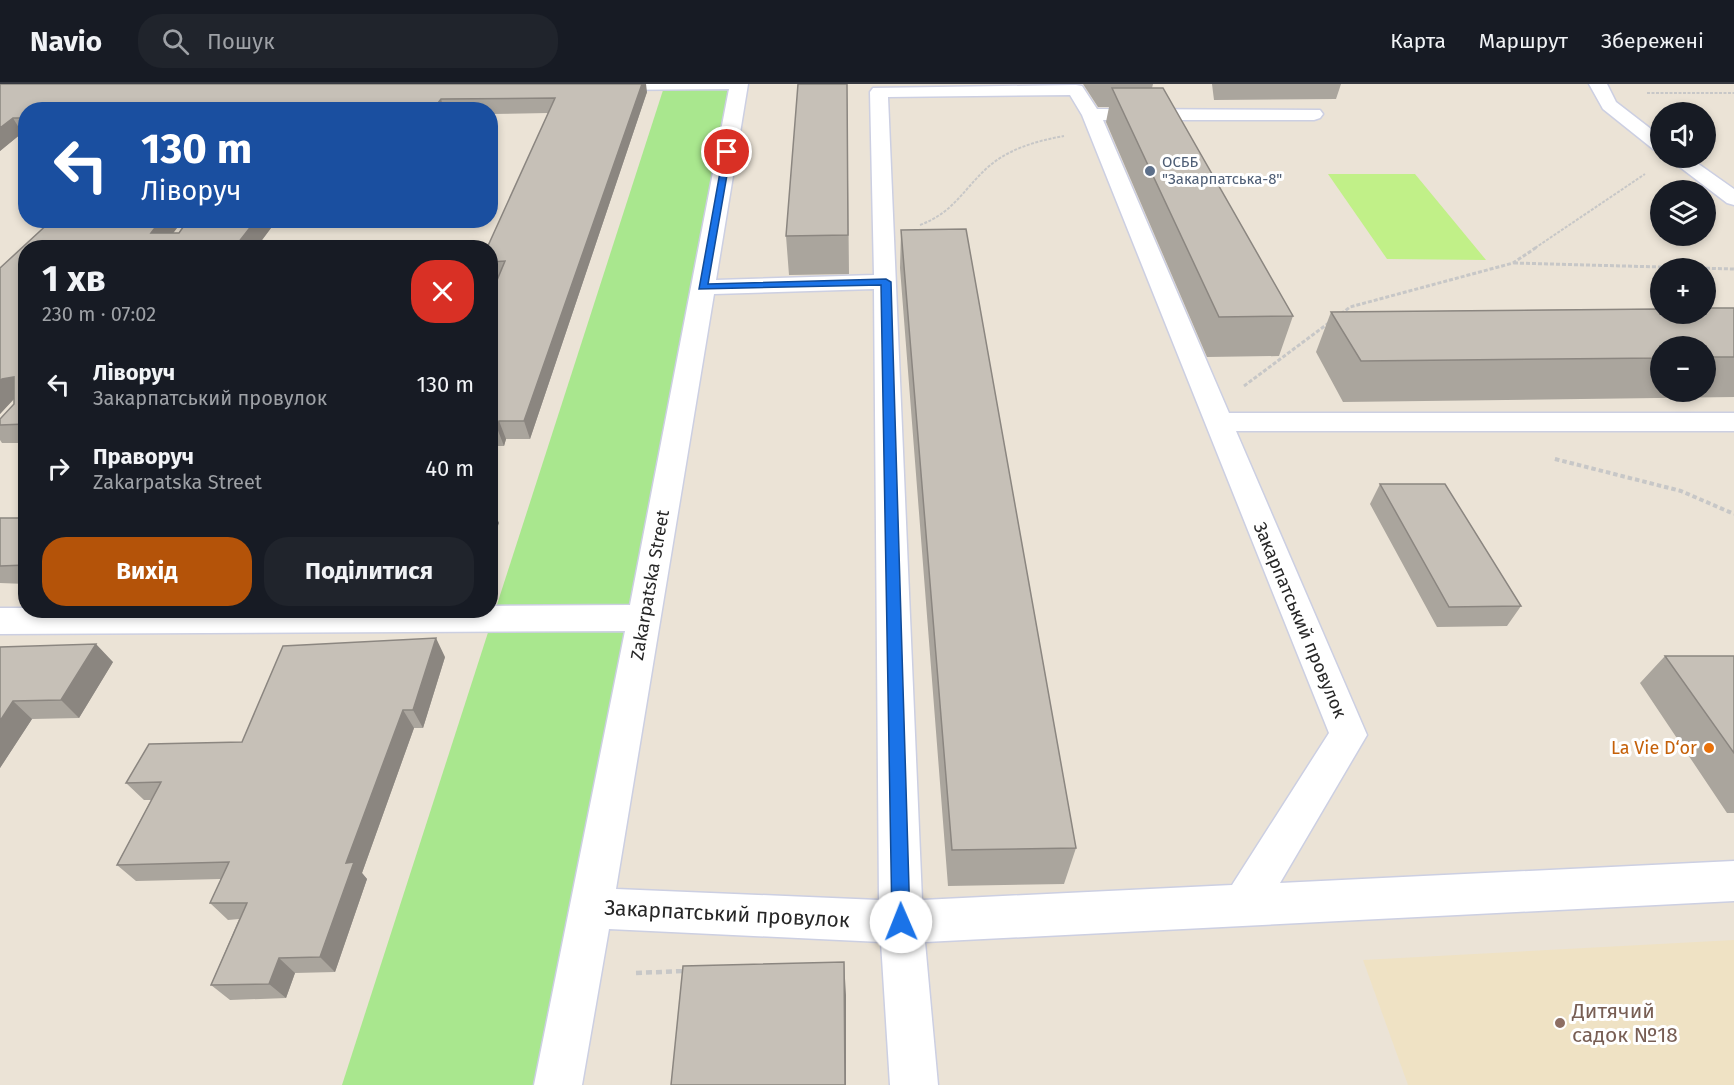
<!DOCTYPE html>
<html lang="uk">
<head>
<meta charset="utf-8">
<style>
  :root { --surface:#171b24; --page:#20242c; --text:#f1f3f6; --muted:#9ea1a6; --line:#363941; --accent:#b45309 }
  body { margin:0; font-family:"Fira Sans",sans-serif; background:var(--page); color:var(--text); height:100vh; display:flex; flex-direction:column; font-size:22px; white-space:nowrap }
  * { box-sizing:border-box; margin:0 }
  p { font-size:20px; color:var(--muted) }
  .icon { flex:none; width:33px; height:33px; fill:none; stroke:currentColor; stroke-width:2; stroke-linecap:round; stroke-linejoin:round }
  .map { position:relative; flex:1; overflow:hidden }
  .sheet { position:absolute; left:18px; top:156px; width:480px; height:378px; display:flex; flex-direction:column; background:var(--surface); border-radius:24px; box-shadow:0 3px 9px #0003 }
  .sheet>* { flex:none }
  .guide { position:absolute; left:18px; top:18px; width:480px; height:126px; border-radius:24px; box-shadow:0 3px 9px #0003; background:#1a4fa0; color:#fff; overflow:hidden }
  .controls { position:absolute; left:1650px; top:18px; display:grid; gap:12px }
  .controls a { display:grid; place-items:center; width:66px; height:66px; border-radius:50%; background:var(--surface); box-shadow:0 3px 9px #0003; font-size:30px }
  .pin { position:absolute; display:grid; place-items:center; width:51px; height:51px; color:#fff; margin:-26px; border:3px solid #fff; border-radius:50%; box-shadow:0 2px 6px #0007 }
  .me { position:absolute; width:66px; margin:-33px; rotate:359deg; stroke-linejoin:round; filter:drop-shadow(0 0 4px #0008) }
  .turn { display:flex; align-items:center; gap:21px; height:126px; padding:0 24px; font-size:27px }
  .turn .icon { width:78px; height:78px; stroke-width:2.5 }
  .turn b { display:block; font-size:42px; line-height:51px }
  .round { display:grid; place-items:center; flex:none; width:63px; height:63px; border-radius:24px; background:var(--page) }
  .head { display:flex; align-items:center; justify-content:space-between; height:102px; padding:0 24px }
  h1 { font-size:36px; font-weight:700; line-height:45px }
  .cta { display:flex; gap:12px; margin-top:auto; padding:12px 24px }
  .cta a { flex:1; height:69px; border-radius:24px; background:var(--accent); color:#fff; font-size:24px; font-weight:700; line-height:69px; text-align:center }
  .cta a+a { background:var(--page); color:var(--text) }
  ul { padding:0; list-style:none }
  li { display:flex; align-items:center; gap:18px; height:84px; padding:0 24px }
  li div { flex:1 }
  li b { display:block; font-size:22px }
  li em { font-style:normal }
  header { display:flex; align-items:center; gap:36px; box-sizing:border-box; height:84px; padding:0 30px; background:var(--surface); border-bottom:2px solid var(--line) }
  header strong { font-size:28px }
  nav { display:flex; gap:33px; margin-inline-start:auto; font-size:21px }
  .search { width:420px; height:54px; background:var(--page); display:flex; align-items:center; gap:15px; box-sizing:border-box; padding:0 21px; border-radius:24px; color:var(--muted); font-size:22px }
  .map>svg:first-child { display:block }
  .education { fill:#efe2c4 }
  .green { fill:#a9e78e }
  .pitch { fill:#c1f088 }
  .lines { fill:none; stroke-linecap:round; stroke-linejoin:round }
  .minor-casing { stroke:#cccfe2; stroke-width:3 }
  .path-far3 { stroke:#c7c7c7; stroke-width:2; stroke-dasharray:3 1.5; stroke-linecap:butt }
  .path-far2 { stroke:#c7c7c7; stroke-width:3; stroke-dasharray:4 2; stroke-linecap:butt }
  .path-far1 { stroke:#c7c7c7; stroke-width:4; stroke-dasharray:4.5 3; stroke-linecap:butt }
  .path { stroke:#c7c7c7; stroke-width:4.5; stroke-dasharray:6 4; stroke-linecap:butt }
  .minor { fill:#fff; fill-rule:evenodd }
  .wall { fill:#aaa59d; fill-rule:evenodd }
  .shaded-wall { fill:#8b8680 }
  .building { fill:#c6c0b7; stroke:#8b8680; stroke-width:1.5 }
  .route { fill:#1a73e8; stroke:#114b97; stroke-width:1.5 }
  .service-dot { fill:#5c6f8a; stroke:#fff; stroke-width:2 }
  .food-dot { fill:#e8710a; stroke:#fff; stroke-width:2 }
  .education-dot { fill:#8d6e63; stroke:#fff; stroke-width:2 }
  .labels { text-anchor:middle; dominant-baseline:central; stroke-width:6; stroke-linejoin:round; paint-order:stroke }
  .far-service-label { font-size:15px; fill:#4e5e75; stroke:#fff; text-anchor:start }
  .street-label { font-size:18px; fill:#272727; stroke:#fff }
  .food-label { font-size:18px; fill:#c56008; stroke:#fff; text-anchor:end }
  .near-street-label { font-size:21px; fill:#272727; stroke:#fff }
  .near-education-label { font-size:21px; fill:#785e54; stroke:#fff; text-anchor:start }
</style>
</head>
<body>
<header>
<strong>Navio</strong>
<div class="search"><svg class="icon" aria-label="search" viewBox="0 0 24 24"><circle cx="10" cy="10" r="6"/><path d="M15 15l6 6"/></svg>Пошук</div>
<nav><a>Карта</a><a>Маршрут</a><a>Збережені</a></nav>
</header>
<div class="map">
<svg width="1734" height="1001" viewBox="0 0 1734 1001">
  <rect width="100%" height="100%" fill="#ebe3d6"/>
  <path class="education" d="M1734 856V1001H1408L1363 876Z"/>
  <path class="green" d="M665 0H731L539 1001H342Z"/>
  <path class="pitch" d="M1328 90H1415L1486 176 1387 175Z"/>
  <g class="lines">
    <defs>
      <path id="minor" d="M594 0H748L716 196 874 191 870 8 873 4 1076 1 1082 2 1097 25 1320 26 1323 30 1320 34 1314 36H1103L1229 329H1734V347H1236L1367 651 1280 799 1734 777V817L925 858 938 1001H890L881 858 609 845 582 1001H534L625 547 0 550V524H26V526H490V522L630 521 729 5 602 6 596 5ZM1070 11 1082 31 1329 649 1232 801 922 816 888 13ZM874 205 879 816 616 805 714 210Z
        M1589 0H1607L1616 18 1660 52V67L1653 65 1603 25Z
        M1668 74H1690L1734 105V121L1727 119Z"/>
    </defs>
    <use href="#minor" class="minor-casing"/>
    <path class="path-far3" d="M1647 9H1734
      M920 141C954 128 962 107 987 84 1008 65 1036 57 1064 52
      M1535 164 1645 90"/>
    <path class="path-far2" d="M1514 179 1734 185
      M1341 230 1350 223 1513 179 1537 163
      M1244 302 1330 238
      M1555 375 1559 376"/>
    <path class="path-far1" d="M1555 375 1681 407 1734 430"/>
    <path class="path" d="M636 889 685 887"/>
    <use href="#minor" class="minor"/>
  </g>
  <path class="wall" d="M0 0 647 8 530 355H506L504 362H490V212L498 195H490V164L548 29 490 30V26H26V49H22L0 67Z
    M847 0 849 190 789 191 786 152Z
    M1083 0H1153L1152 4 1293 232 1279 272 1207 273 1106 38 1109 23H1098Z
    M1212 0H1341L1336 15 1214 16Z
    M52 136H183L173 149H179L188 136H277L256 164H26V359H2L0 356V335L14 320V314L0 330V184Z
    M901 146 1076 764 1064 800 948 802 900 184Z
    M1734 224V313L1343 318 1316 268 1331 228ZM1660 262H1706V308H1660Z
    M1380 400 1521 522 1507 542 1437 543 1370 420Z
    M0 434H26V500L0 499Z
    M0 563 113 578 79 634 32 635 0 684Z
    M1665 572H1734V729H1727L1640 599Z
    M445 573 423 644H414L362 789 367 795 335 888 295 889 286 914 230 916 211 901 239 835 228 836 210 819 221 795 136 797 117 781 151 716H144L126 699 242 658Z"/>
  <path class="shaded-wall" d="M642 0H646L647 8 530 355 524 337Z
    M441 15 444 26H436L435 23Z
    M13 34 22 49 0 67V44Z
    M161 136H183L162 164 151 149Z
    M256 136H277L256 164H234Z
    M14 293 16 313 0 330V297L2 295Z
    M499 337 506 355 504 362 497 344Z
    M491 420 499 439 490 463V422Z
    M436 554 445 573 423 644 413 626Z
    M96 560 113 578 79 634 61 616Z
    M13 617 32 635 0 684V637Z
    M403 626 414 644 362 789 367 795 335 888 320 873 346 779Z
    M279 874 295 889 286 914 269 900Z
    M844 878 846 911V1001H845Z"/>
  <path class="building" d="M0 0H642L524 337H499L497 344H490V213L505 177 490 178V164H487L555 14 441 15 435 23H383L381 26H26V34H13L0 44Z
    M798 0H847L848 151 786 152Z
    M1112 4H1163L1293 232 1219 233Z
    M52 136H161L151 149H179L188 136H256L234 164H26V340L0 341V335L14 320V293L2 295 0 297V184Z
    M966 145 1076 764 952 766 901 146Z
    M1706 224H1734V273H1706V262H1660V274L1361 277 1331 228 1660 225V230H1706Z
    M1380 400H1445L1521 522 1449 523Z
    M0 434H26V481L0 482Z
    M436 554 413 626H403L346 779 354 778 320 873 279 874 269 900 211 901 247 819H210L229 778 117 781 161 698 126 699 149 660 242 658 283 562Z
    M96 560 61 616 13 617 0 637V563Z
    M1665 572H1734V669Z
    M844 878 845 1001H671L683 882Z"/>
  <path class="route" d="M724 66 731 68 708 200 886 195 891 198 910 838 907 844 901 847 895 844 892 838 881 201 699 205Z"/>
  <circle class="service-dot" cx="1150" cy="87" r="6"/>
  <circle class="food-dot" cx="1709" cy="664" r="6"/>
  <circle class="education-dot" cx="1560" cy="939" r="6"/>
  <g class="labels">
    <g class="far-service-label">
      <text x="1162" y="78">ОСББ<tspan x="1162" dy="17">"Закарпатська-8"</tspan></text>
    </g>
    <g class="street-label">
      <text transform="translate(650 501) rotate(-80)">Zakarpatska Street</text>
      <text transform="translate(1300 536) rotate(67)">Закарпатський провулок</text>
    </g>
    <g class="food-label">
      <text x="1697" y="664">La Vie D‘or</text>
    </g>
    <g class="near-street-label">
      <text transform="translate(727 830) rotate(3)">Закарпатський провулок</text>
    </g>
    <g class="near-education-label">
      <text x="1572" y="927">Дитячий<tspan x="1572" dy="24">садок №18</tspan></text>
    </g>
  </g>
</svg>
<div class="controls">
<a><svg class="icon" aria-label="sound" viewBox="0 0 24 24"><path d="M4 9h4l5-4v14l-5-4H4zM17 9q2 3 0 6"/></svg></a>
<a><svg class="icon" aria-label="layers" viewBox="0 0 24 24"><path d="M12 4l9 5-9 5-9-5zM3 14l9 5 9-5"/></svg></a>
<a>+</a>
<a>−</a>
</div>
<div class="pin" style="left:727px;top:68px;background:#d93025"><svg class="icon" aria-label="arrive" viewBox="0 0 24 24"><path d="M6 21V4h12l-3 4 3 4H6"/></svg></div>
<svg class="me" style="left:901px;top:838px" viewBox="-20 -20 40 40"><circle r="19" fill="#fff"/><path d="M0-13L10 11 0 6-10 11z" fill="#1a73e8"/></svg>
<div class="guide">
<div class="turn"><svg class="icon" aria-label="left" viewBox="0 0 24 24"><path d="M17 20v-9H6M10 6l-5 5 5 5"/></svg><div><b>130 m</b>Ліворуч</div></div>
</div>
<section class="sheet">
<div class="head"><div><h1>1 хв</h1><p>230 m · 07:02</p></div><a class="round" style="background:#d93025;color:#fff"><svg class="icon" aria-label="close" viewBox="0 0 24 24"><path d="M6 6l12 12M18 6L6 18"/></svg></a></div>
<ul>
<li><svg class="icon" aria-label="left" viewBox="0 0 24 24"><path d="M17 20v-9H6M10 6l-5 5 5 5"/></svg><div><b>Ліворуч</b><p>Закарпатський провулок</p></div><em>130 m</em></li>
<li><svg class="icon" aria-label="right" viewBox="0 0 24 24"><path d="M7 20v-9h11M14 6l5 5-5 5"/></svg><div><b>Праворуч</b><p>Zakarpatska Street</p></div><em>40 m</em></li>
</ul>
<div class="cta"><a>Вихід</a><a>Поділитися</a></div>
</section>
</div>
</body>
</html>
